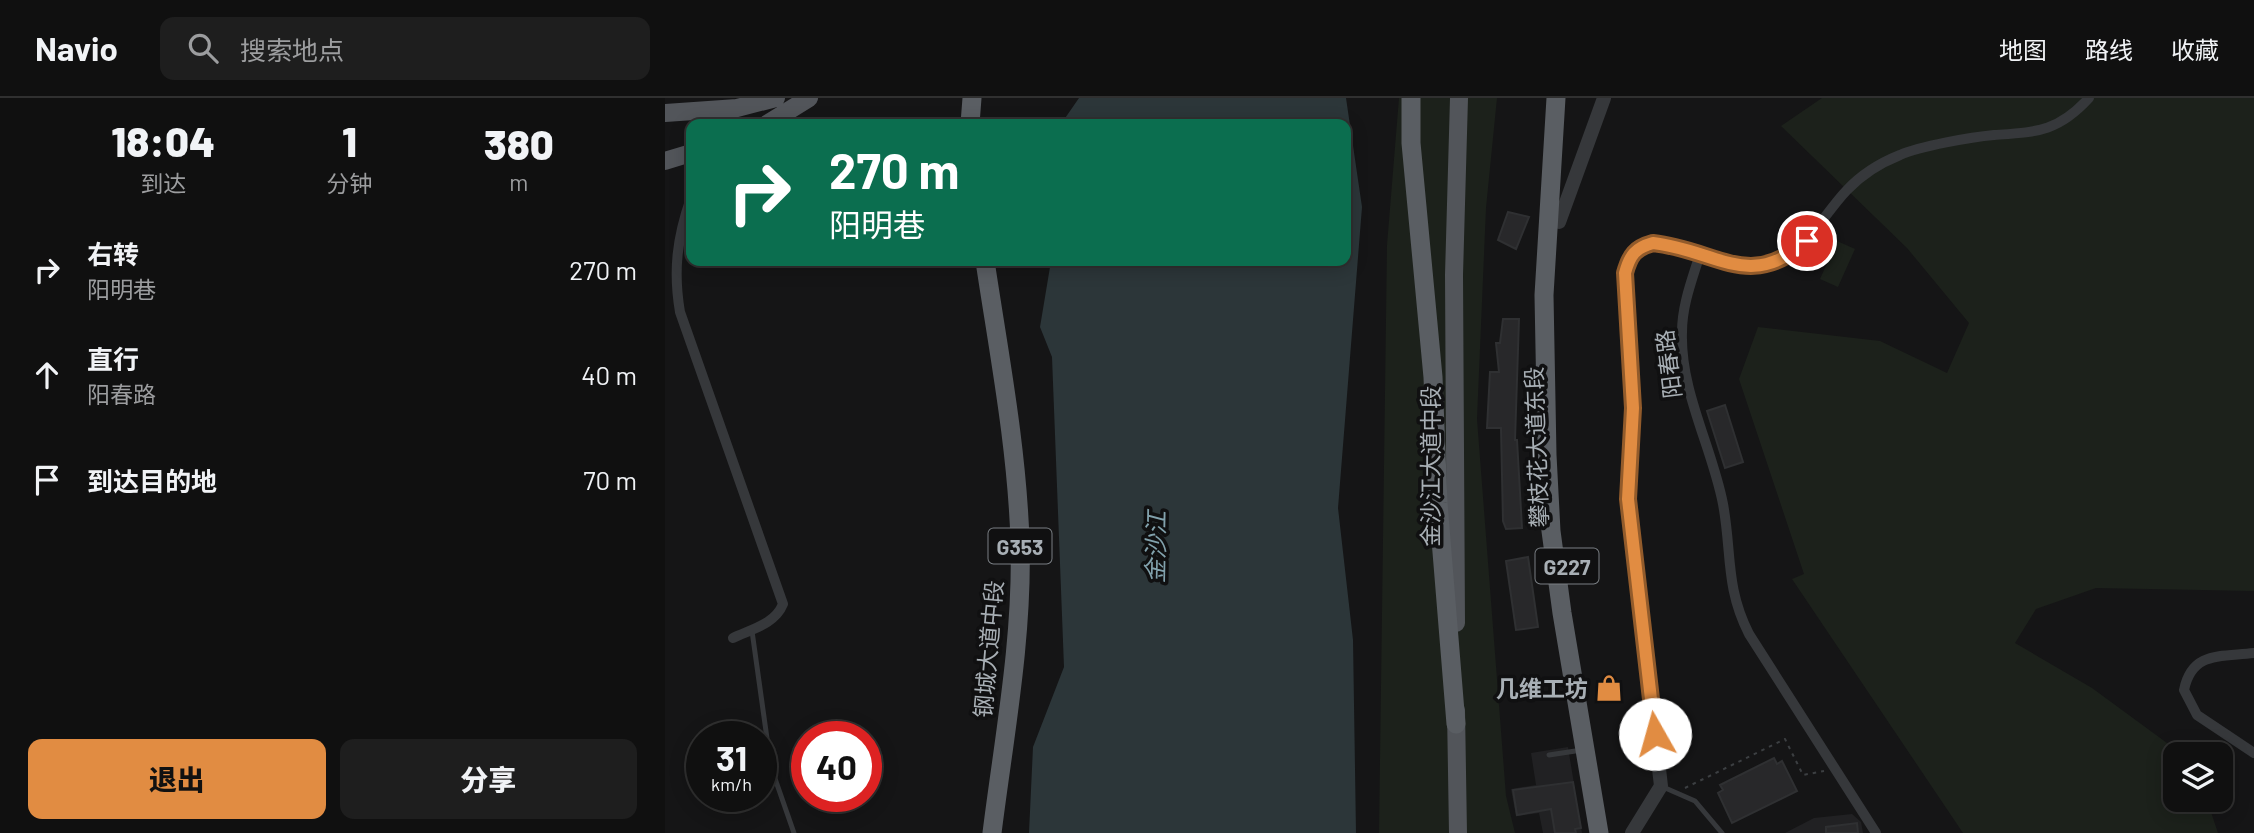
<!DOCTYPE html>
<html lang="zh">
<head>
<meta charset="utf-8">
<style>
  :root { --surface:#101010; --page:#1e1e1e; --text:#f1f3f6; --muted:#9c9d9f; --line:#303030; --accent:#e18c42 }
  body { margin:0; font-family:Barlow,"Noto Sans SC",sans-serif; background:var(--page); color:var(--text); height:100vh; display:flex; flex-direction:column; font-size:26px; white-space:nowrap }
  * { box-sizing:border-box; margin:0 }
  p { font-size:23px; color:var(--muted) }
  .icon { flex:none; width:38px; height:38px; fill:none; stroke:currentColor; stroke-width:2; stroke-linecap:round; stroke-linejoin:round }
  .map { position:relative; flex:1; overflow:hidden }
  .side { display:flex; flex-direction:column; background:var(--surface); width:665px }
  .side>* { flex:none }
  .top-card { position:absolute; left:21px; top:21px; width:665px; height:147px; border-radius:14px; box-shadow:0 4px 18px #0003,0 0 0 2px var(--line); background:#0b6e4f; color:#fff; overflow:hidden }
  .fabs { position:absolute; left:1498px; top:644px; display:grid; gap:14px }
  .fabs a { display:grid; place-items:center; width:70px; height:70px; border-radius:14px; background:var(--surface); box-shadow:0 4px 18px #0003,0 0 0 2px var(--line); font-size:35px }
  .speed { position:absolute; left:21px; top:623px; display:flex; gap:14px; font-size:35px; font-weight:700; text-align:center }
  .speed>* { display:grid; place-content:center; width:91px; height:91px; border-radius:50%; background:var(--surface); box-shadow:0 4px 18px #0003,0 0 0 2px var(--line); line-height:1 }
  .speed small { font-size:18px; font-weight:400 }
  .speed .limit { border:10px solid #d22; background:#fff; color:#111 }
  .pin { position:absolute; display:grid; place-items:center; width:60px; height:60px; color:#fff; margin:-30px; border:4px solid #fff; border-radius:50%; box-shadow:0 2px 7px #0007 }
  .me { position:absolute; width:77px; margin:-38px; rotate:353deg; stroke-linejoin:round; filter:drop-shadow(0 0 5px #0008) }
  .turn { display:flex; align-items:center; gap:24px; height:147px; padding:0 28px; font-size:32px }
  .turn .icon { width:91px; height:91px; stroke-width:2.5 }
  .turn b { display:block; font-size:49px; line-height:60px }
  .eta { display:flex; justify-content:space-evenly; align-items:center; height:119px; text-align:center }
  .eta b { font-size:42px; font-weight:800; line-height:49px }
  .cta { display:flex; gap:14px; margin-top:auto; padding:14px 28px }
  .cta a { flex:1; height:80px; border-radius:14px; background:var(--accent); color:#111; font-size:28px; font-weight:800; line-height:80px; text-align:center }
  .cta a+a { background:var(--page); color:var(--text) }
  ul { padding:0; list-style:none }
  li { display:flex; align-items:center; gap:21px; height:105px; padding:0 28px }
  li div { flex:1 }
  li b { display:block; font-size:26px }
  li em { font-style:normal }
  header { display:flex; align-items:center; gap:42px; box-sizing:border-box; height:98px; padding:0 35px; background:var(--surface); border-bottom:2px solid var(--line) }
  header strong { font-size:33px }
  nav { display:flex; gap:38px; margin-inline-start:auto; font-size:24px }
  .search { width:490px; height:63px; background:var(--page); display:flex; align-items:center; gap:18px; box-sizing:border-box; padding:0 24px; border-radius:14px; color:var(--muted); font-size:26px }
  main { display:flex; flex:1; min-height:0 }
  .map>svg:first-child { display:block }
  .built { fill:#212123 }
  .green { fill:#1c211b }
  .water { fill:#2c3639 }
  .building { fill:#28282a; stroke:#2f3032; stroke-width:2 }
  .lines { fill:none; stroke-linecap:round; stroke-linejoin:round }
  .path { stroke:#3c3f42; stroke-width:2; stroke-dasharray:3.5 5; stroke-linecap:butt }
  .service { stroke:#36383b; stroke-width:5 }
  .minor { stroke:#36383b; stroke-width:10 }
  .tertiary { stroke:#36383b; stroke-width:14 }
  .primary { stroke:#52555a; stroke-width:18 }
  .trunk { stroke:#5a5e63; stroke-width:19 }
  .route-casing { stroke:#925b2b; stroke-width:18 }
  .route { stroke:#e18c42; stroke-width:12 }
  .labels { text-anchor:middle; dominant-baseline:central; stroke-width:7; stroke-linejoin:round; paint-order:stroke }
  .shield { fill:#101011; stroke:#7a7f84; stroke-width:2 }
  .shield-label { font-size:21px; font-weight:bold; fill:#a8afb5 }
  .street-label { font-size:23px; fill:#a8afb5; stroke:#101011 }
  .poi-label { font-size:23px; font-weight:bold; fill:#a8afb5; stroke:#101011; text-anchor:end }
  .water-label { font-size:24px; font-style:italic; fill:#82a2ad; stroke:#101011 }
</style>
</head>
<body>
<header>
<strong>Navio</strong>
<div class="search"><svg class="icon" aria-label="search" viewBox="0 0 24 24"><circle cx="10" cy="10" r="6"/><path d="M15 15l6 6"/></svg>搜索地点</div>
<nav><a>地图</a><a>路线</a><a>收藏</a></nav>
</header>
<main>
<section class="side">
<div class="eta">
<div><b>18:04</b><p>到达</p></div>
<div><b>1</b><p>分钟</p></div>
<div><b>380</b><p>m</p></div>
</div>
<ul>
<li><svg class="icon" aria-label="right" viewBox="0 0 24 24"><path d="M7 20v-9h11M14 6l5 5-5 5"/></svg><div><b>右转</b><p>阳明巷</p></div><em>270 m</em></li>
<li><svg class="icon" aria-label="ahead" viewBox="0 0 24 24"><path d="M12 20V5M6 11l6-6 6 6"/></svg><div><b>直行</b><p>阳春路</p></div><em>40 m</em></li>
<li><svg class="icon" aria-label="arrive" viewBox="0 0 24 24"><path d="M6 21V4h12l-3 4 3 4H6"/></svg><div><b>到达目的地</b></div><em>70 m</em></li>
</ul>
<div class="cta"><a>退出</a><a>分享</a></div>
</section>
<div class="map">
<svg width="1589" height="735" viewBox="0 0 1589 735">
  <rect width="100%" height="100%" fill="#151516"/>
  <path class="built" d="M903 649 917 735H878L874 715 851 718 846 691 871 687 866 655Z
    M1187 716 1196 724 1198 735H1120L1149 720Z"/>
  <path class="green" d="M734 0H832L821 110 812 321 841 698 850 735H714L722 147Z
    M1157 0H1589V493L1431 490 1371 511 1350 545 1427 590 1517 656H1510V702H1542L1553 735H1298L1127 481 1139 476 1074 281 1093 229 1215 243 1282 275 1304 225 1242 150 1116 28Z
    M1172 143 1190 151 1173 189 1155 181Z"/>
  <path class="water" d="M414 0H681L697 109 673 410 688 542 691 735H364L368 649 399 569 387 259 375 229 386 163H681V26H396Z"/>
  <path class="building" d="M843 114 864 119 851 151 833 142Z
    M838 221H854L850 342H852L857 430 841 431 838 423 836 330H822L825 274H834L831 245H835Z
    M1060 307 1078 364 1060 370 1042 313Z
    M863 459 873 529 851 532 841 463Z
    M1109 660 1112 666 1117 663 1132 693 1067 725 1053 695 1058 692 1055 687Z
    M908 684 916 730 910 731 911 735H890L886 711 852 717 848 692Z
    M1192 725 1193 735H1161V729Z"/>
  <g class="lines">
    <path class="path" d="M1020 690 1120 641 1138 677 1159 673"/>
    <path class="service" d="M87 533 106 669 129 735
      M884 657 917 652
      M998 689 1030 703 1057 735"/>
    <path class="minor" d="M26 100C12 140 8 173 15 214L118 506C110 526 87 531 68 540
      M1589 555C1556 559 1527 553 1519 592L1532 617 1589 655
      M1211 735 1084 536C1060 489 1067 454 1058 406 1047 349 1015 293 1017 234 1017 207 1027 182 1035 156 1049 160 1066 168 1081 170 1133 174 1152 123 1182 92 1197 76 1215 65 1235 57 1255 48 1307 39 1329 37 1372 34 1393 34 1424 0"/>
    <path class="tertiary" d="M894 124 939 0
      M967 735 996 688 963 401 968 310 960 175C971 132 1003 146 1035 156"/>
    <path class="primary" d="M0 15 72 10 111 0
      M102 26 144 0
      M0 63 26 55
      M791 525 789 177 794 0
      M791 612 793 735"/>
    <path class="trunk" d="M746 0V45L768 279 773 405 791 626
      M891 0 879 197 882 357 886 433 897 515 934 735
      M305 26 307 0
      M320 163C334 256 352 349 355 443 358 540 339 639 327 735"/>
  </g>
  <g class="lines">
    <defs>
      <path id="route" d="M990 636 963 401 968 310 960 175C965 157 970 150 988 145 1052 152 1084 194 1142 143"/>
    </defs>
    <use href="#route" class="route-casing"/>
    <use href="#route" class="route"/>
  </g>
  <defs>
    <symbol id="shop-bare" viewBox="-9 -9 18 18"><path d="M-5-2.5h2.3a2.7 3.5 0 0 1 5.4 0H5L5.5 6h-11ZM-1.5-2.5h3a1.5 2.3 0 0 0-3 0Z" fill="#e18c42" stroke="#101011" stroke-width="2.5" paint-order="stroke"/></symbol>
  </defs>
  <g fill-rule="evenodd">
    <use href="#shop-bare" x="925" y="571" width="38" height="38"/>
  </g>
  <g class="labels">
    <g class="shield">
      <rect x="323.5" y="430.5" width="63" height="35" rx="5"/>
      <rect x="870.5" y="450.5" width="63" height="35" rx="5"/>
    </g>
    <g class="shield-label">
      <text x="355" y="448">G353</text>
      <text x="902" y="468">G227</text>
    </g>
    <g class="street-label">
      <text transform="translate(1003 266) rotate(-97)">阳春路</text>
      <text transform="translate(871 349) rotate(-92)">攀枝花大道东段</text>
      <text transform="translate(765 368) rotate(-90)">金沙江大道中段</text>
      <text transform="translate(323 551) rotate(-85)">钢城大道中段</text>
    </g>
    <g class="poi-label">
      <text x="923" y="590">几维工坊</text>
    </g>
    <g class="water-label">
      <text transform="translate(490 449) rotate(-89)">金沙江</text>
    </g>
  </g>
</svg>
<div class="fabs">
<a><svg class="icon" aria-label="layers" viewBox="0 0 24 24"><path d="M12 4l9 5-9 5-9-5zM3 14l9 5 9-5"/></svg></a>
</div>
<div class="speed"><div>31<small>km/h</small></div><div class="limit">40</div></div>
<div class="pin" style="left:1142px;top:143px;background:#d93025"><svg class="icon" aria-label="arrive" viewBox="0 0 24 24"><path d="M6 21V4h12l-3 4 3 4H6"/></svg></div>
<svg class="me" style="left:990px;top:636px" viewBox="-20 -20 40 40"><circle r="19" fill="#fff"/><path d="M0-13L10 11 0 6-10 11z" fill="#e18c42"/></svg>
<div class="top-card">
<div class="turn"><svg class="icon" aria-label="right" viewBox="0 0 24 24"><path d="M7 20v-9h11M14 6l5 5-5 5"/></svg><div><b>270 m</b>阳明巷</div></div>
</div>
</div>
</main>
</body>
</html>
